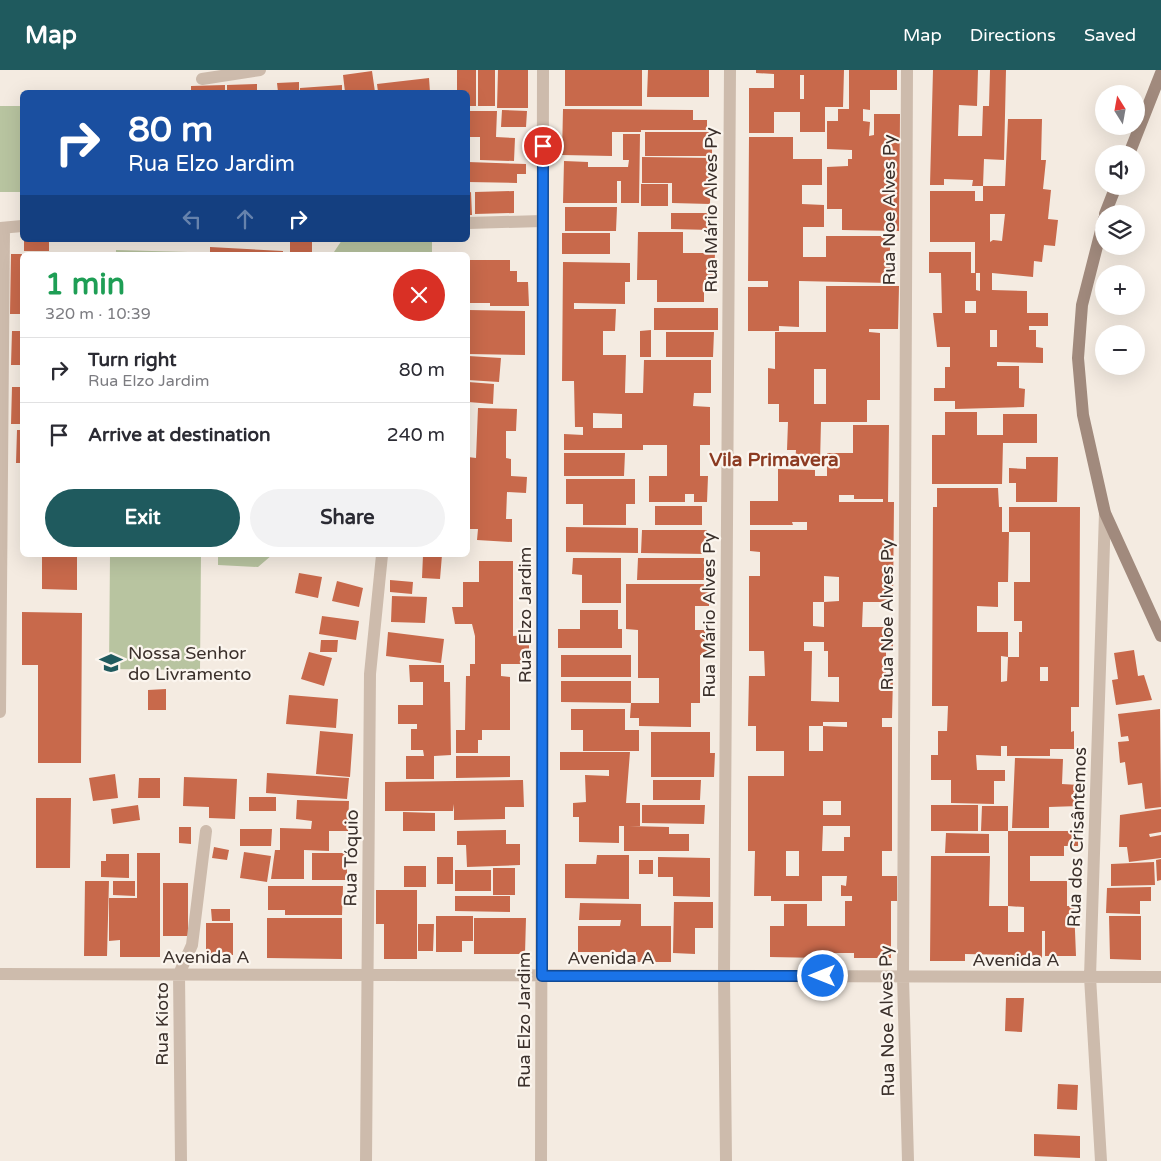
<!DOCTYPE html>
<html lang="en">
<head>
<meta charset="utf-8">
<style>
  :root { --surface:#fff; --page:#f2f2f3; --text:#2b2b33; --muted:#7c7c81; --line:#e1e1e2; --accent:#1f5a5e }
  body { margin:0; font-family:"Varela Round",sans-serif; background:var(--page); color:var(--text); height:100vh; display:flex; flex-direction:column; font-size:19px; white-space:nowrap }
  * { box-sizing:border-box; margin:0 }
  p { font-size:16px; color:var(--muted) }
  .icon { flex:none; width:28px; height:28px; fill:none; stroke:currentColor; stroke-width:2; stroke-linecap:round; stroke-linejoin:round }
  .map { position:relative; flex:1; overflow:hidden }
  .drawer { position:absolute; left:20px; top:182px; width:450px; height:305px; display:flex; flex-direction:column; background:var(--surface); border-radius:8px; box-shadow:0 5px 20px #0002 }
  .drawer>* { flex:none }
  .banner { position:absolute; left:20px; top:20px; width:450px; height:152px; border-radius:8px; box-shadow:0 5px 20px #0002; background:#1a4fa0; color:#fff; overflow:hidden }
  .needle { width:32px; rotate:349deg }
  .tools { position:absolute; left:1095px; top:15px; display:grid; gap:10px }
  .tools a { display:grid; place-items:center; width:50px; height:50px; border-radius:50%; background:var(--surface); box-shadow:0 5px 20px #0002; font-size:25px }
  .pin { position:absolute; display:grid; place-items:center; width:42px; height:42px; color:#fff; margin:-21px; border:2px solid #fff; border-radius:50%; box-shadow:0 1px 5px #0007 }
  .me { position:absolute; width:55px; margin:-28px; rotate:270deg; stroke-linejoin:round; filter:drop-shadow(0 0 4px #0008) }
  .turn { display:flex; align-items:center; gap:18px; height:105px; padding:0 25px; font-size:22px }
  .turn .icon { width:65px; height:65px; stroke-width:2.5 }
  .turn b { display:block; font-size:35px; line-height:42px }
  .lanes { display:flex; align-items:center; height:48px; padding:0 25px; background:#0003; justify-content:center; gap:25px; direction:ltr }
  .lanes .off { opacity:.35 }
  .round { display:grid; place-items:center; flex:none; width:52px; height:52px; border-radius:26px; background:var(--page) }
  .overview { display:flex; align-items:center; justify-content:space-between; height:85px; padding:0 25px }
  h1 { font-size:30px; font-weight:700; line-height:38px; color:#1e9e55 }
  .cta { display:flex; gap:10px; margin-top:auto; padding:10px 25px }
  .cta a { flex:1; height:58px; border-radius:30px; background:var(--accent); color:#fff; font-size:20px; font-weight:700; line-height:58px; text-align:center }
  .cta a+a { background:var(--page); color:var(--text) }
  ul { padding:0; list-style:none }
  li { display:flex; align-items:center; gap:15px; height:65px; padding:0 25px; border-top:1px solid var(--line) }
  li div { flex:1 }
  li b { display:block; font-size:19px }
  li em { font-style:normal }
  header { display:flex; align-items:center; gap:30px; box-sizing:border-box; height:70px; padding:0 25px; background:var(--accent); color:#fff }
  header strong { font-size:24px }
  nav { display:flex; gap:28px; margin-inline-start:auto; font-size:18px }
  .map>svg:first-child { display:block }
  .green { fill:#b8c4a0 }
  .building { fill:#c8694b; fill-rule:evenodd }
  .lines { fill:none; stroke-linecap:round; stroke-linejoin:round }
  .lane { stroke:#cdbbac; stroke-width:12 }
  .street { stroke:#cdbbac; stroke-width:12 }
  .secondary { stroke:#a18a7d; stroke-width:12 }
  .route-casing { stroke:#114b97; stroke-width:12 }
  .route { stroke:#1a73e8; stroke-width:9 }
  .labels { text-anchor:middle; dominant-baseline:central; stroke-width:4.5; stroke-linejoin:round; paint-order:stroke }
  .street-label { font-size:18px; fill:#3b302b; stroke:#fbf5ee }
  .poi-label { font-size:18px; fill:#3b302b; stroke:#fbf5ee; text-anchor:start }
  .neighbourhood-label { font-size:19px; font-weight:bold; fill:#8c3b22; stroke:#fbf5ee }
</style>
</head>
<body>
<header>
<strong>Map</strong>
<nav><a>Map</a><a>Directions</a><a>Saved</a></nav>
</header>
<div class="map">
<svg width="1161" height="1091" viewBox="0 0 1161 1091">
  <rect width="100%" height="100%" fill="#f4ebe1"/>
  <path class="green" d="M0 36H22V122H0Z
    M342 170H432V185H332Z
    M116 180 188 182V185H116Z
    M110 485H201L200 600 109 599Z
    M218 485H272L258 497 218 495Z"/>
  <path class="building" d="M457 0H476V36H468V22H457Z
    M478 0H495V36H478Z
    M498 0H528V38H497Z
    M565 0H642V36H565Z
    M648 0H709V27H647Z
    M756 0H844L843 37H825V62H800V42H774V63H749V18H774V4L756 3ZM800 5H804V29H800Z
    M849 0H897V20H870V40L863 39V51L870 52 869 66 874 65V44H900L899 161 842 160V139H827V97L848 96V89H852V80L827 79V51H838V39H849Z
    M933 0H978L977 36 959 35 958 66H982L983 36H989L990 0H1006L1004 90 984 89 983 116H972L973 110 944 109V115H930Z
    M372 1 375 22H345L343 5Z
    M429 8 430 22H378L377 14Z
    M299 12V22H278L277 13Z
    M257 14V22H227V15Z
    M225 15V22H191V16Z
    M342 15V22H300V18Z
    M563 39 693 40V50H707V60H641V62H612V86L562 85Z
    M502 40 527 41 526 57H501Z
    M468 41H497L496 67 515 68 514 91 480 90V67H468Z
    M1008 49H1042L1041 90H1046L1043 119 1051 120 1048 149 1058 150 1055 176 1044 175 1042 192 1034 191 1033 207 992 203V220L1027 221V243H1048V256H1029V260H1036V277L1043 278V293L997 292V296H1019V318L1025 319 1024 337 955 339V331H934V318H945V297H950V277H937L933 243H942L941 203H929V182H971V203H975V172H930V121H975V131H983V116H1005ZM990 144H1005L1002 171 993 170 990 172ZM976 203H980V221L976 220ZM965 231H976V243H965ZM990 260H997V277H990Z
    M645 62H712V86H645Z
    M623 64H640L639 133H621V111H617V133H563L564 91 588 92V97H628L629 90H623Z
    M749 67H793V89H822V115H802V134L824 135V157H803V187H826V166H890V213L799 211V257L779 256V261H748V217H768V211H748Z
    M642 87 711 88 710 134 672 133V113H642Z
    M468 92 526 94V104H517V113L468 112Z
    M641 114H668V136H641Z
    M514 121V143L475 144V122Z
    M471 122 472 145H468V123Z
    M565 137H617L616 161H565Z
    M671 143H711L712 160 671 159Z
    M638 162H683V183H715L714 210H704V232H657V210H637Z
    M562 163H610V184H562Z
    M24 170H49V181H24Z
    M290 170H312V183L290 182Z
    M210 177 283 181V185H210Z
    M11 184H22V244H10Z
    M468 190H510V201H517V212H528L529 236H490V233H468Z
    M563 192 630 193V212H625V234L574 233V239H616L615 261H603V285H626L625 323H643L644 290H711V323H694L693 336 710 337V375H700V406H708L707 432H694V424H685V432H649V406H667V375H643V380H564V364L583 365V357H575L574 311H562ZM593 343 622 344V358H593Z
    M826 216H899L898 259H869V262L880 263V330H867V352H821L820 393H795L796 380H787L788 352H779V334H768V298L775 299V262H826ZM814 299H826V334H814Z
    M654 238H718V260H654Z
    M468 240 525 241V285L468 284Z
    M651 260V287H640V261Z
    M12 261H22V295H11Z
    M666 262H714L713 287H666Z
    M468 286 501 288 499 312 468 310Z
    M468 312 494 314 493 334 468 332Z
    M12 317H22V354H11Z
    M478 338 517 339 516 361H506V388L511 389V406L527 407 526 423 507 422 506 449H512V472L477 470 478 459H470V447H468V387L476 388Z
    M945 342H977V365H1003V344H1037V373H1003L1002 414H932V365H945Z
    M853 355H889L888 432H894L893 532H863L862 557H893V582H886V607H893L892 648H882V657H892V781H882V806H897V831H891V888H854V883H822V888L770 887V856H784V834H807V856H845V831H852V826H841V815L846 816 847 806H822V831H771V826H754L755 781H748V706H784V681H756V656H748L749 606H765L764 581H749V506H760V482L750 481V460H807V452H792L793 455H750V431H778V399L815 400V406H827V383H853ZM839 425H854V429H883V432H839ZM824 506 839 507V531L824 532V557L813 556V532H824ZM804 572H824V581H828V607H839V632L811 631 812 581H804ZM823 652H847V657L823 656V681H809V656H823ZM823 731H841V745H823ZM823 756H850V767H844V781H822ZM786 781H799V806H786Z
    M17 360H22V393H16Z
    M564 383H625L624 406H564Z
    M1026 387H1058L1057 432H1016V413H1009V398L1026 399Z
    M566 409H635V434H626V455H583V434H566Z
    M937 418H998L999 437H1002V462H1009V437H1080L1079 637H1071V662L1074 661V679H1050V686H1007V676H1001V686L976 685 977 700H1005V711H994V734L951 733V710H931V685H938V661H947L948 636H932L933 437H937ZM1009 462H1030V512H1014V551H1022V562H1019V587H1008L1007 611 1001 612V586L1008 587V562H977V536L998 537V512H1008ZM1040 597H1048V611H1040Z
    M655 436H702V455H655Z
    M566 457 638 458V483L566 482Z
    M642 460H707L706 484 641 483Z
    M42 485H77V520L42 519Z
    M423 485H442L440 509 422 508Z
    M573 488H621V533H582V505L572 504Z
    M638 488H704V510H637Z
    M479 491H513V566L529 565V594H501V606L510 607V660H482V670H478V683H456V660H465L466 606H470V594H475V566L472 554H455L452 537H463V512H479Z
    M299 503 322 507 318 528 295 523Z
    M390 510 413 512 412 524 390 522Z
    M337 511 363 518 359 537 332 531Z
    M626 514H709V536H695V560H710V585H700V633H691V657L639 656V648H630L631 633H659V608H638V560L626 559Z
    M392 526 427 527 425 553 391 552Z
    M580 540H618V559H622V578H558V559H580Z
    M22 542 82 543 81 693H38V595H22Z
    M322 546 359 551 356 570 319 564Z
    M388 562 444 569 441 593 386 586Z
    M321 570H338L337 582H320Z
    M1134 580 1138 606 1144 605 1152 630 1116 635 1112 610 1118 609 1114 583Z
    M309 582 332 588 324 616 301 609Z
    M561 585H631V607H561Z
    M409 595H444V612H450L451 685 434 686V709H406V686H424L423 680H411V659H417V654H398V635H423V612H410Z
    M561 611H631V633L561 632Z
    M166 619V640H148V620Z
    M289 625 338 629 336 658 286 654Z
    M571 639H625V660H639V681H583V660H571Z
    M1160 639 1161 737 1145 739 1142 713 1128 715 1125 692 1120 693 1118 672 1129 671 1128 666 1121 667 1118 644Z
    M320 661 353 664 350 707 316 704Z
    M651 662H710V683H715L714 707H651Z
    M560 682H630L626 733H640V756H629L669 757V764H689V781H624V756H619V773L579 772V747H573V733L586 732 585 705 609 706V700H560Z
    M456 686H510V707L456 708Z
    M1015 688 1063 689 1062 714 1079 715V736L1049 737V758H1012Z
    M267 703 349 708 347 729 266 723Z
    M115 704 118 728 93 731 89 708Z
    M184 707 237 709 235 749 209 748V737L183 736Z
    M139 708H160V728H138Z
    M523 710 524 737H505V749L454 750V734L453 741H385V712Z
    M653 710H701L700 730H653Z
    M249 727H276V741H249Z
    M36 728H71L70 798H36Z
    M297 730 349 731 348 761H329V781L304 780V809H271L275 780H280V758L311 759 312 751 296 749Z
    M138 735 140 750 113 754 111 739Z
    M642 735H705L704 754 642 753Z
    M931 735H978V761H931Z
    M982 736H1008V761H981Z
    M1161 739V762L1149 764 1150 767 1161 765V788L1129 792 1127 777H1119L1120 745Z
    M403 742 435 743V761H403Z
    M179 757H191V774L179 773Z
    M240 759H272L271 776H240Z
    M506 760V774H520V795L467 797 466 775H457V761Z
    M1008 761H1078V776H1064V786H1030V811H1067V836H1074L1076 886H1045V861H1042V890H1012V885L965 884V891H930L931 786H990L989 836H1008V862H1024V837L1008 836Z
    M946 763 989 764V783H945Z
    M214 777 229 780 227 790 212 788Z
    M244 782 271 786 267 812 240 808Z
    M137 783H160V887H120V870L109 871V828H137Z
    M312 783H347V810H312Z
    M106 784H129V808L101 807V791H106Z
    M597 785H629V829L565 828V794H596Z
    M437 787H453V814H437Z
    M658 787 710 788V827L673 826V807H658Z
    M1161 789V810L1157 811 1156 790Z
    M639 790H653V804H639Z
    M1154 792 1155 815 1111 816V794Z
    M404 796H426V817H404Z
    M493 798H515V825H493Z
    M455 800H491V821H455Z
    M85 811H109L107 886H84Z
    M113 811H135V826L113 825Z
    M163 813H188V866H163Z
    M268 816H343L342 845H285V840H268Z
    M1151 817V831H1140V844L1106 843 1107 818Z
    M376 820H417V889H384V854H376Z
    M455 826H510V842L455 841Z
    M674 832H713V858H695V884L673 883Z
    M580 833 641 834V856H671V892H636V882H578V856H620L621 850H579Z
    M211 839H230V851H212Z
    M436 846H473V871H462V882H436Z
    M1109 846H1141V890L1110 889Z
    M267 848H342V889L267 888Z
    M474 848H526L525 884H474Z
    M206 853H233V885H206Z
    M418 854H434L433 881H418Z
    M1006 928H1024L1022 962 1005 961Z
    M1058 1014 1078 1015 1077 1040 1057 1039Z
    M1034 1064 1080 1066V1088L1034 1086Z"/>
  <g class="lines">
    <path class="lane" d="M468 153 542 151"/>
    <path class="street" d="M907 0 903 907 908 1091
      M202 9 260 0
      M0 158 22 156
      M0 642 4 158
      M0 904 1161 907
      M181 1091 179 904 192 875 206 761
      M366 1091 370 604 382 485
      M541 1091 543 0
      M726 1091 724 906 730 0
      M1101 1091 1090 907 1105 443"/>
    <path class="secondary" d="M1129 84 1161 3
      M1105 144 1116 116
      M1104 149 1082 235 1078 288 1083 345 1105 443 1161 566"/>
  </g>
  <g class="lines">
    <defs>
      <path id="route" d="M543 76 542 906H823"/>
    </defs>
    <use href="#route" class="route-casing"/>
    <use href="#route" class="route"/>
  </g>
  <defs>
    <symbol id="school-bare" viewBox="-9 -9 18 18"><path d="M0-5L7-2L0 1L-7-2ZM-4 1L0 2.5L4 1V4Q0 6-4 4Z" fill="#1f5a5e" stroke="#fbf5ee" stroke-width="2.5" paint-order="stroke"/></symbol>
  </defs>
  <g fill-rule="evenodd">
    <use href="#school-bare" x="95" y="577" width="32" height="32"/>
  </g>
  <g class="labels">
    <g class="street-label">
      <text transform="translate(711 140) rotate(-90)">Rua Mário Alves Py</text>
      <text transform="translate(889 140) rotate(-90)">Rua Noe Alves Py</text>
      <text transform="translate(525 545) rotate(-90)">Rua Elzo Jardim</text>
      <text transform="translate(709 545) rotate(-90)">Rua Mário Alves Py</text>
      <text transform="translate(887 545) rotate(-90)">Rua Noe Alves Py</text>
      <text transform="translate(1077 767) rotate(-88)">Rua dos Crisântemos</text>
      <text transform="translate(351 788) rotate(-89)">Rua Tóquio</text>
      <text x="206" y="887">Avenida A</text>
      <text x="611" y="888">Avenida A</text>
      <text x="1016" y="890">Avenida A</text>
      <text transform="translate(524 950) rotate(-90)">Rua Elzo Jardim</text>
      <text transform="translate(887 951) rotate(-91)">Rua Noe Alves Py</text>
      <text transform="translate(162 954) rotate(-90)">Rua Kioto</text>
    </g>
    <g class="poi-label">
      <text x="128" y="583">Nossa Senhor<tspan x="128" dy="21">do Livramento</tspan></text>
    </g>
    <g class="neighbourhood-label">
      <text x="774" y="390">Vila Primavera</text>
    </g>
  </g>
</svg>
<div class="tools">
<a><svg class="needle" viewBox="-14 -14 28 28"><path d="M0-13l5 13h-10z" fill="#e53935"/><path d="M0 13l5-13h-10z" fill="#7c7c81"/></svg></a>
<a><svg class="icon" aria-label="sound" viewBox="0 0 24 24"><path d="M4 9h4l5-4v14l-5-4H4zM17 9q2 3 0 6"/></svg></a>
<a><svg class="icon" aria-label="layers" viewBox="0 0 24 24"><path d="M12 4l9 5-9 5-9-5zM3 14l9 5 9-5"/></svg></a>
<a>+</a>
<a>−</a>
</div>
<div class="pin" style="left:543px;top:76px;background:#d93025"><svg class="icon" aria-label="arrive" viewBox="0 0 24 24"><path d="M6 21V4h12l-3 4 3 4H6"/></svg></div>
<svg class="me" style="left:823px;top:906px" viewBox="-20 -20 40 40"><circle r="17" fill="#1a73e8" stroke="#fff" stroke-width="3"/><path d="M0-11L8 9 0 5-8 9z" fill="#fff"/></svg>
<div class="banner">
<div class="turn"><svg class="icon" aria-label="right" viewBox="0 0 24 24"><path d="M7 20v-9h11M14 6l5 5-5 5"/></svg><div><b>80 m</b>Rua Elzo Jardim</div></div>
<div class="lanes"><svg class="icon off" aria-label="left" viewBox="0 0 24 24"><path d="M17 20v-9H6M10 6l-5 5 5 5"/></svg><svg class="icon off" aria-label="ahead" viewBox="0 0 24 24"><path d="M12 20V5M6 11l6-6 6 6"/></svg><svg class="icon" aria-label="right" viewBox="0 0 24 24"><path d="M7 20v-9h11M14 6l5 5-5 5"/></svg></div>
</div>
<section class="drawer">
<div class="overview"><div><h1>1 min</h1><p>320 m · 10:39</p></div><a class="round" style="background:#d93025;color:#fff"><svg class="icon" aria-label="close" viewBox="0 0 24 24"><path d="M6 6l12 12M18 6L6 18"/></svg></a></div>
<ul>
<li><svg class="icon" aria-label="right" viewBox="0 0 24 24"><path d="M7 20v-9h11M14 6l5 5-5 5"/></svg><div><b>Turn right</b><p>Rua Elzo Jardim</p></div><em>80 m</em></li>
<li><svg class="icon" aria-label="arrive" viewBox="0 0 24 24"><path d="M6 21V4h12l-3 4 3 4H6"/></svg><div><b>Arrive at destination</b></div><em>240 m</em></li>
</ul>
<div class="cta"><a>Exit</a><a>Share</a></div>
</section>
</div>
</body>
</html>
